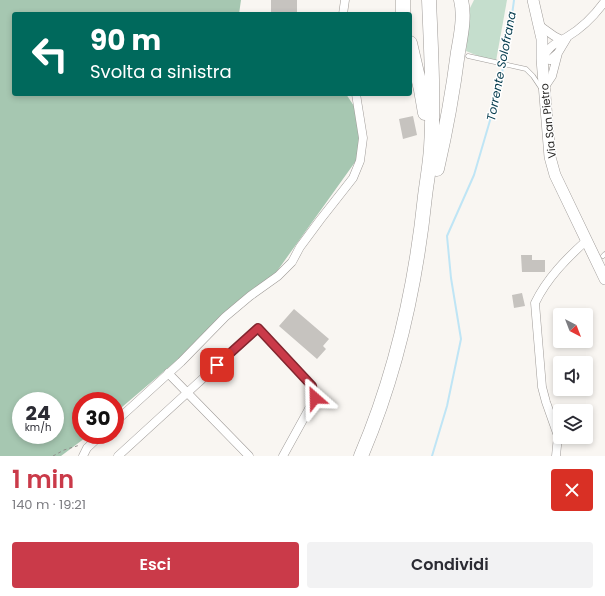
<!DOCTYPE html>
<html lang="it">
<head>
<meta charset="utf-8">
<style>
  :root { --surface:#fff; --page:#f2f2f3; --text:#2b2b33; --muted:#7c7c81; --accent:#ca3a49 }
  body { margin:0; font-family:Poppins,sans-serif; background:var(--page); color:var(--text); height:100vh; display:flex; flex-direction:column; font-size:15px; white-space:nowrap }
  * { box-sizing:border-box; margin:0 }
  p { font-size:13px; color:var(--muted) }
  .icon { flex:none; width:22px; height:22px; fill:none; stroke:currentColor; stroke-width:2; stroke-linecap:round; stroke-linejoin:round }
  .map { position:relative; height:456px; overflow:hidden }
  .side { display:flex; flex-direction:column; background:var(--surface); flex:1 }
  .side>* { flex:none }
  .guide { position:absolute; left:12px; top:12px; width:400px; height:84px; border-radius:4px; box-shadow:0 2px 6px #0003; background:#00695c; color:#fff; overflow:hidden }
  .needle { width:26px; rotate:138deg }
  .fabs { position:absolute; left:553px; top:308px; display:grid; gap:8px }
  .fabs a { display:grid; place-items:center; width:40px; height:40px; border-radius:4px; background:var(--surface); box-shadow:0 2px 6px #0003; font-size:20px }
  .speed { position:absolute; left:12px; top:392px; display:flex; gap:8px; font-size:20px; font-weight:700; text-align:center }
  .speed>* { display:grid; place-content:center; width:52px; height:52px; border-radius:50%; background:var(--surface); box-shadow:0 2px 6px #0003; line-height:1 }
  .speed small { font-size:10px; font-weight:400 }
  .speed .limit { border:6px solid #d22; background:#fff; color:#111 }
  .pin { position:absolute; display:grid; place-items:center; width:34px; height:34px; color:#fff; margin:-17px; border-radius:8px; box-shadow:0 2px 6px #0006 }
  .me { position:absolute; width:44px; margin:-22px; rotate:335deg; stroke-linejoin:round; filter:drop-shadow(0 0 3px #0008) }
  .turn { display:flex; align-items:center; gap:14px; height:84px; padding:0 12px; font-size:18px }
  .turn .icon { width:52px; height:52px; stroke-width:2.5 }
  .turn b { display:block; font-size:28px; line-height:34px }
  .round { display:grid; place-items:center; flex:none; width:42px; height:42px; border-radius:4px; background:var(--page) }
  .overview { display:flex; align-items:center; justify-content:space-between; height:68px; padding:0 12px }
  h1 { font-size:24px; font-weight:600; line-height:30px; color:var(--accent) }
  .primary-button { display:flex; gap:8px; margin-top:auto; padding:8px 12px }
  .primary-button a { flex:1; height:46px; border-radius:4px; background:var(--accent); color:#fff; font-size:16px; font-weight:600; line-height:46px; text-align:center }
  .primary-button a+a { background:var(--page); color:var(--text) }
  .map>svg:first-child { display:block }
  .green { fill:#c5decd }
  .forest { fill:#a6c7b1; fill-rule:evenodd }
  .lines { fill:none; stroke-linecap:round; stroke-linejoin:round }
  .stream { stroke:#bfe5f5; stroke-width:2 }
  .building { fill:#c6c3bf }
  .lane-casing { stroke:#9f9b98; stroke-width:5 }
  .street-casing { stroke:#9f9b98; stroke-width:9 }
  .secondary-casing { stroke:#9f9b98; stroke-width:12 }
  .highway-casing { stroke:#9f9b98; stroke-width:15 }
  .path { stroke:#908e8b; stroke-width:1; stroke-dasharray:3 3; stroke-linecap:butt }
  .lane { stroke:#fff; stroke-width:4 }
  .street { stroke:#fff; stroke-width:8 }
  .secondary { stroke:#fff; stroke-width:11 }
  .highway { stroke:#fff; stroke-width:14 }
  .route-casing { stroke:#83262f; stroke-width:10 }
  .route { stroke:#ca3a49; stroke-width:7 }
  .labels { text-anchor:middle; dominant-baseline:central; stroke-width:3; stroke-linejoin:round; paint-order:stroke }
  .street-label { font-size:11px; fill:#2a2927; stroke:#fff }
  .water-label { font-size:12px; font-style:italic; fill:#033a4c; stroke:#fff }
</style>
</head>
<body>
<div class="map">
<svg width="605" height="456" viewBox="0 0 605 456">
  <rect width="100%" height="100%" fill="#f9f6f2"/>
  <path class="green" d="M474 0H507L496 61 488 60 466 51 469 10Z"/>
  <path class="forest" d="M0 0H241L239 14H14V94H346L358 112 363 151 270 281 115 413V401H81V435H89L61 456H0ZM21 401H55V435H21Z"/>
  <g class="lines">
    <path class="stream" d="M432 456 447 406 461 339 451 278 447 236 474 175 496 100 508 45 514 0"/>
  </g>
  <path class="building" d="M271 0H297V14H271Z
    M413 116 417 135 403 139 399 119Z
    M521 255H532V260H545V272H522Z
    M522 293 525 306 514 308 512 295Z
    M294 309 329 339 323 346 326 349 317 359 279 326Z"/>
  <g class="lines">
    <defs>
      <path id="lane" d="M468 56 526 69 533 76 541 88
        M603 256 605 254"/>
      <path id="street" d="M343 14 345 0
        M540 26 554 36 562 40
        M558 53 550 60 542 59C551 44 554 45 567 37 582 28 595 15 605 1
        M544 88 552 76 558 53 567 38
        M168 373 249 456
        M115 422 181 362 225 317 250 296 278 276 292 262 300 247 320 220 353 178 360 161 363 138 356 94
        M83 456 87 448 101 435
        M118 456 258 328 312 386 315 398 283 456
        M556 456 558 436 546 402 542 387 535 303C547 278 567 258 587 240"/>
      <path id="secondary" d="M533 0 542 39V59L550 157 555 175 605 279"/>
      <path id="highway" d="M403 0V14
        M410 43 421 90 425 113
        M437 169C446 130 453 91 458 52 461 35 465 16 461 0
        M361 456C396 374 416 284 425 196 427 180 430 164 431 148 434 99 431 49 429 0"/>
    </defs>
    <use href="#lane" class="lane-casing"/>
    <use href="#street" class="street-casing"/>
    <use href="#secondary" class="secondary-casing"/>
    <use href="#highway" class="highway-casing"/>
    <path class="path" d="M53 456 64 450 80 445"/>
    <use href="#lane" class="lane"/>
    <use href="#street" class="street"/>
    <use href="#secondary" class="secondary"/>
    <use href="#highway" class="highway"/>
  </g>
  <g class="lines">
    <defs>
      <path id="route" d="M217 365 258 328 312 386 315 398"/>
    </defs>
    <use href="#route" class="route-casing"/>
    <use href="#route" class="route"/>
  </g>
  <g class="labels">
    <g class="street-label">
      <text transform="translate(548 121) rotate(-96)">Via San Pietro</text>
    </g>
    <g class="water-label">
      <text transform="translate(501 66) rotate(-79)">Torrente Solofrana</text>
    </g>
  </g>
</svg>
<div class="fabs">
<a><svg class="needle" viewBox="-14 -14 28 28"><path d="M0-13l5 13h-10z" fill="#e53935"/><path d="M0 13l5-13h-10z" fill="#7c7c81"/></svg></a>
<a><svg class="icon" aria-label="sound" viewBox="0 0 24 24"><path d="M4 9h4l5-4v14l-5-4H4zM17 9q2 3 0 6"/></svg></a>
<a><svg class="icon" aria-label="layers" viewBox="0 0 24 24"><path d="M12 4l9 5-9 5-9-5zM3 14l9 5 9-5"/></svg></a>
</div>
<div class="speed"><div>24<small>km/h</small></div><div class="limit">30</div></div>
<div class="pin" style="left:217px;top:365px;background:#d93025"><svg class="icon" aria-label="arrive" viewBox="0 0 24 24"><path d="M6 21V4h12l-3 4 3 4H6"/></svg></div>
<svg class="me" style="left:315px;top:398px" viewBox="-20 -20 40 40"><path d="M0-17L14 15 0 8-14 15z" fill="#ca3a49" stroke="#fff" stroke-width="4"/></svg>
<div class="guide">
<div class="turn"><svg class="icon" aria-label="left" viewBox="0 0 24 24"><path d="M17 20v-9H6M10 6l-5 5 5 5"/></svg><div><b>90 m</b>Svolta a sinistra</div></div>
</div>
</div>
<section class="side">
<div class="overview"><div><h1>1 min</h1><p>140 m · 19:21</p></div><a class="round" style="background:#d93025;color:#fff"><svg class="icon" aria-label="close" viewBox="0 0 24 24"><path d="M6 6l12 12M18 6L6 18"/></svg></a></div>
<div class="primary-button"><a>Esci</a><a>Condividi</a></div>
</section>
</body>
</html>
